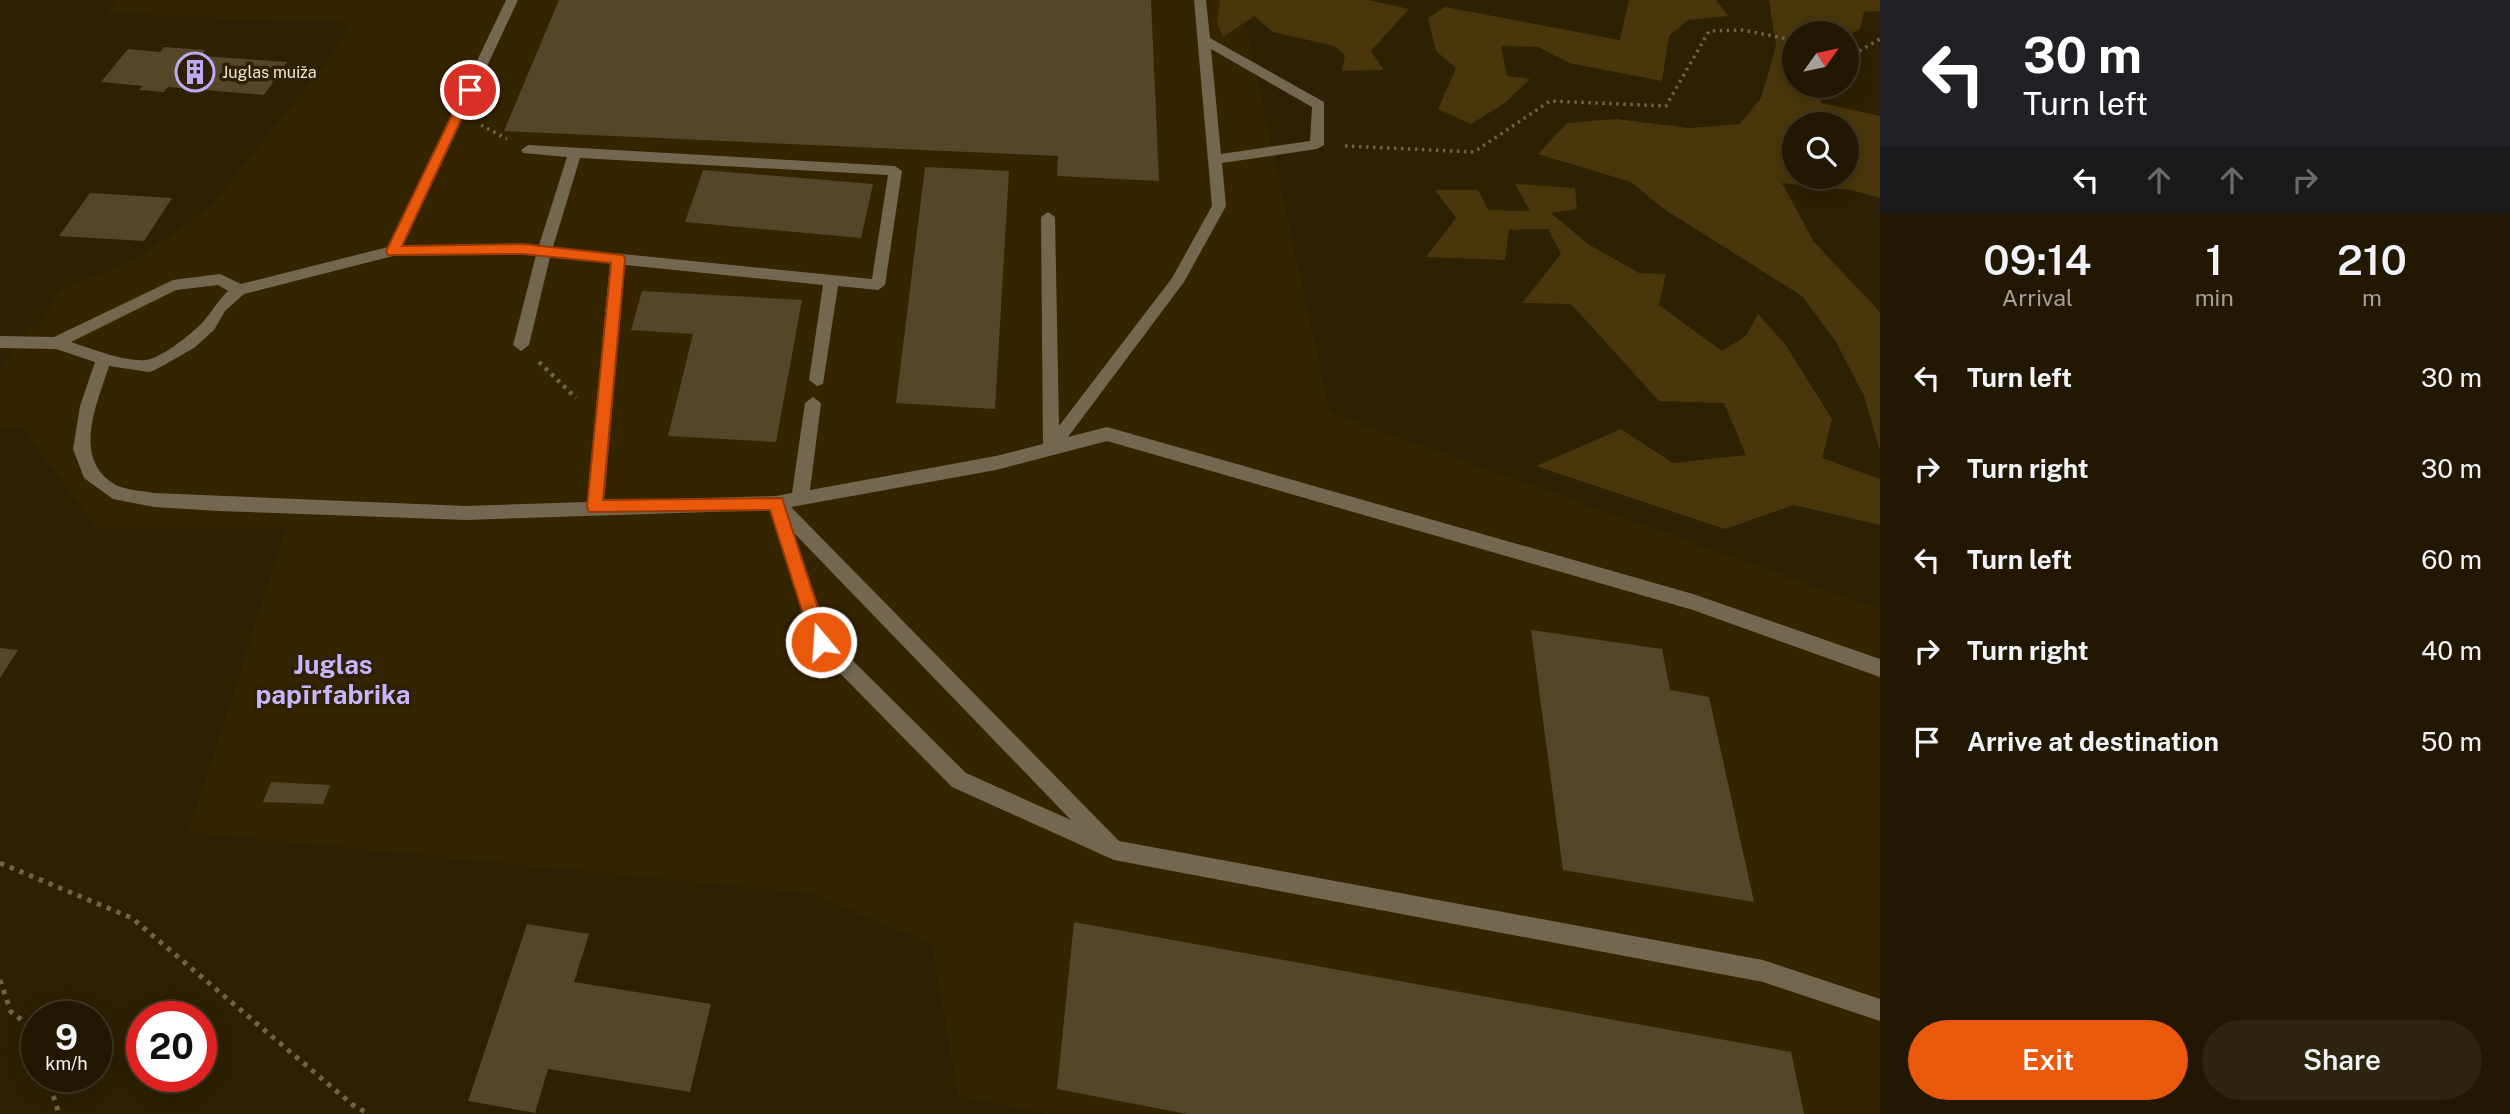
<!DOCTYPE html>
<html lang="en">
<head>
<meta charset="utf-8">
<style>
  :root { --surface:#221802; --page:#2e2511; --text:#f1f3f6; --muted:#a2a099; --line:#3f3724; --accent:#ea580c }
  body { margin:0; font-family:"Public Sans",sans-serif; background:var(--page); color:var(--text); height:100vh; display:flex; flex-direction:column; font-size:26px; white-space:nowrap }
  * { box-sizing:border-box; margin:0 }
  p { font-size:23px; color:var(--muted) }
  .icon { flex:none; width:38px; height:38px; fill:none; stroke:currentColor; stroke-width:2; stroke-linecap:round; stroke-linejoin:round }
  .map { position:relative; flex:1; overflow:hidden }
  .side { display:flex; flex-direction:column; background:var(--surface); width:630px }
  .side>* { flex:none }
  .top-card { background:#202124; color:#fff; overflow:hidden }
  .needle { width:46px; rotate:57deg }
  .buttons { position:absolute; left:1782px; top:21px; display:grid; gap:14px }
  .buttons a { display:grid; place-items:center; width:77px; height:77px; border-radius:50%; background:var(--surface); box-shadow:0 4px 18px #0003,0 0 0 2px var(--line); font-size:35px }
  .speed { position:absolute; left:21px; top:1001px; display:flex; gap:14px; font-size:35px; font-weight:700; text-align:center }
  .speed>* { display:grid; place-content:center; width:91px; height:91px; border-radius:50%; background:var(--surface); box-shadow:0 4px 18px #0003,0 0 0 2px var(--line); line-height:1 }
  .speed small { font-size:18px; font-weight:400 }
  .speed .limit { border:10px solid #d22; background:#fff; color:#111 }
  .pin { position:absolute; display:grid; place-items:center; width:60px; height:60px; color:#fff; margin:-30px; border:4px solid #fff; border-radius:50%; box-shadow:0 2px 7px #0007 }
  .me { position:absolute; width:77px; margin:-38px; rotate:342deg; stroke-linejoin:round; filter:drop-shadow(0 0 5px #0008) }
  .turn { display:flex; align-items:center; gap:24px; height:147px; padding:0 28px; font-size:32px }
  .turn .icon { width:91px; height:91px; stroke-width:2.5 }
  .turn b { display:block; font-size:49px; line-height:60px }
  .lanes { display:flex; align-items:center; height:66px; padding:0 28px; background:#0003; justify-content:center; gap:35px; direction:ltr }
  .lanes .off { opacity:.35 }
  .eta { display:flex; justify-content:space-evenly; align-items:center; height:119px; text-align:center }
  .eta b { font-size:42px; font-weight:600; line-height:49px }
  .button { display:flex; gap:14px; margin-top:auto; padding:14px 28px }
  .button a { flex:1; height:80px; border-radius:42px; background:var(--accent); color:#fff; font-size:28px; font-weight:600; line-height:80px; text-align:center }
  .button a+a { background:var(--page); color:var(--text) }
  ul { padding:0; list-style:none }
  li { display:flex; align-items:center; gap:21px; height:91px; padding:0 28px }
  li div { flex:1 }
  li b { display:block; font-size:26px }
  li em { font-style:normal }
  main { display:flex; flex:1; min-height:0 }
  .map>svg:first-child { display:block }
  .built { fill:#352400 }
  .green { fill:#4a360a; fill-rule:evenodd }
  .building { fill:#55462a }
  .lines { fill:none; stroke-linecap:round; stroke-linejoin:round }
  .path-far2 { stroke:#6f634a; stroke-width:3.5; stroke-dasharray:2.5 4.5; stroke-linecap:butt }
  .path-far1 { stroke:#6f634a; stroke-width:4.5; stroke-dasharray:3.5 5; stroke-linecap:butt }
  .path { stroke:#6f634a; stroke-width:5; stroke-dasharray:4.5 6; stroke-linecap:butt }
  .minor { fill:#736750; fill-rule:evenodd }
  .route { fill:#ea580c; stroke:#983908; stroke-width:2 }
  .labels { text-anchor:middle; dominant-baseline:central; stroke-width:7; stroke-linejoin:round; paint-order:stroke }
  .far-poi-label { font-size:16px; fill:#eee6d5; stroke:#2d2003; text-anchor:start }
  .district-label { font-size:26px; font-weight:bold; fill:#c5b6fd; stroke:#2d2003 }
</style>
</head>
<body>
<main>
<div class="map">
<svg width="1880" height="1114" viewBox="0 0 1880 1114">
  <rect width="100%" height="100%" fill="#2d2003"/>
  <path class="built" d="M116 0H1240L1330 413 1880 610V1114H1046L958 1096 932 944 810 893 189 832 286 528H97L21 426H0V370L28 328H37L60 290 138 258 210 207 327 62 351 23 105 13Z"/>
  <path class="green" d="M1220 0H1368L1409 9 1371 51 1384 70 1342 71 1345 55 1334 46 1273 32 1254 16 1223 37 1217 23Z
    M1629 0H1716L1728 16 1688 20 1669 36 1662 81 1569 63 1538 47 1501 46 1507 76 1530 79 1505 103 1471 124 1438 109 1456 68 1436 51 1428 18 1445 7 1620 40Z
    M1769 0H1880V11L1864 12 1860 29 1846 36V33H1794V86H1819L1821 103 1880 116V198L1851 190 1782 183 1814 242 1880 312V451L1864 396 1836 342 1802 296 1664 209 1631 182 1538 154 1567 123 1616 119 1689 128 1740 124 1761 98 1776 46ZM1846 124V177H1794V124Z
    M1515 184 1575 188 1577 209 1551 213 1588 244 1639 273 1666 274 1659 305 1722 351 1746 336 1758 314 1785 344 1832 419 1822 458 1880 479V525L1794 505 1725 529 1536 466 1621 429 1673 463 1746 455 1724 403 1659 401 1571 304 1522 303 1561 254 1548 229 1509 230 1505 260 1426 257 1456 218 1435 190H1478L1488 210 1530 211Z"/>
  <path class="building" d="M559 0H1151L1159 181 1057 176 1058 156 504 131Z
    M164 47 205 50 201 56 287 62 264 95 168 87 164 92 139 90 143 86 101 82 128 49 160 52Z
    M925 167 1009 171 995 409 896 403Z
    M703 170 873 184 861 238 685 222Z
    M90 193 172 198 144 241 59 236Z
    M642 291 802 300 776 442 668 436 693 334 631 330Z
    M1531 630 1662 649 1670 690 1709 697 1754 902 1563 870Z
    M0 648 18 650 0 678Z
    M271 782 330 785 323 804 263 802Z
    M1074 922 1791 1052 1804 1114H1187L1057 1089Z
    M527 924 589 934 574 982 711 1004 690 1092 548 1069 535 1113 468 1101Z"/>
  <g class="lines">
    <path class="path-far2" d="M1846 51 1856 53 1880 39
      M481 125 507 139
      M1345 146 1474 152 1550 101 1666 106 1709 31 1742 30 1794 40"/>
    <path class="path-far1" d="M539 362 576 398"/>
    <path class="path" d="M0 863 132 918 353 1105 369 1114
      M0 980 11 1012 30 1026 37 1045
      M47 1076 59 1114"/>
    <path class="minor" d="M506 0H518L403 246 539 245 567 157 523 153 521 150 528 145 895 166 902 171 885 285 878 290 838 286 823 384 817 386 809 380 823 285 625 265 604 501 776 496 792 493 805 403 813 397 821 403 810 490 996 456 1043 444 1041 217 1048 212 1055 217 1059 426 1172 278 1212 206 1194 0H1206L1210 38 1324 102V145L1317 149 1222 163 1226 206 1184 282 1068 437 1107 427 1693 594 1880 659V677L1693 610 1107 441 996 470 791 507 1119 841 1763 960 1880 999V1021L1763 982 1114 860 952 787 815 648 770 510 466 520 219 511 154 507 113 499 84 478 73 449 80 406 95 362 56 349 0 348V336L54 337 173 280 220 274 241 284 388 247ZM1211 49 1312 107 1310 141 1221 154ZM580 158 888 175 872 279 553 247ZM523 254 536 255 513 345 521 351 529 345 550 257 610 263 587 502 466 506 154 493C143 491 126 490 116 485 71 460 97 404 109 366L149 372 155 370 194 348 214 330 225 311 244 294 393 256ZM218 285 228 291C217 301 211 314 201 324 190 335 161 358 146 360 125 362 92 349 71 342L176 290ZM794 533 1071 820 966 773 829 637Z"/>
  </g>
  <path class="route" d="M470 86 475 90 402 246 523 244 623 255 625 259 603 500 782 498 829 642 826 647 821 649 815 647 812 642 770 510 589 512 587 507 611 263 523 254 388 255 386 251 464 90Z"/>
  <defs>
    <symbol id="building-ring" viewBox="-11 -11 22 22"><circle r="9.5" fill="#2d2003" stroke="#bbaaf6" stroke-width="1.5"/><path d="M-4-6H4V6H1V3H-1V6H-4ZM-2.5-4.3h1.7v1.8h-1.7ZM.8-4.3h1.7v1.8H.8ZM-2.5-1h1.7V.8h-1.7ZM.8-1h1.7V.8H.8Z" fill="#bbaaf6"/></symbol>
  </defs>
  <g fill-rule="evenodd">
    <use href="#building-ring" x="173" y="50" width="44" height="44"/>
  </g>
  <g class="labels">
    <g class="far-poi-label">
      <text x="222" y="72">Juglas muiža</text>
    </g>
    <g class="district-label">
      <text x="333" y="664">Juglas<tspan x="333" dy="30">papīrfabrika</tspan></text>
    </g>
  </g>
</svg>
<div class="buttons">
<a><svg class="needle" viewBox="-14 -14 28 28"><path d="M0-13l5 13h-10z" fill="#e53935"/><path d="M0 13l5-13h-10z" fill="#a2a099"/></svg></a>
<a><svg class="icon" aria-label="search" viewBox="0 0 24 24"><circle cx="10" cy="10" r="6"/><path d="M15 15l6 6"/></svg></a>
</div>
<div class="speed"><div>9<small>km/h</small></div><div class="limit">20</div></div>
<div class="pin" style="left:470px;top:90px;background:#d93025"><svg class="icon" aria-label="arrive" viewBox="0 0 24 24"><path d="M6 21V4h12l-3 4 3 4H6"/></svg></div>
<svg class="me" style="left:821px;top:642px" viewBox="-20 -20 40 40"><circle r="17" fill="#ea580c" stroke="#fff" stroke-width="3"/><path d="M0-11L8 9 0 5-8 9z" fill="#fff"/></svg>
</div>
<section class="side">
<div class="top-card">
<div class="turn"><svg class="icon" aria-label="left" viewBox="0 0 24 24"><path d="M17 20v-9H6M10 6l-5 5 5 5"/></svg><div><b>30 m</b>Turn left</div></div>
<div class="lanes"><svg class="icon" aria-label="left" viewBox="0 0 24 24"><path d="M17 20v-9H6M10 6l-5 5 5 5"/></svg><svg class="icon off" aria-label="ahead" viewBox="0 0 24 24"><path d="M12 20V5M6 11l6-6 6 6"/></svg><svg class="icon off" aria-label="ahead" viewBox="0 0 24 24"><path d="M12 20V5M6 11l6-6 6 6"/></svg><svg class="icon off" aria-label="right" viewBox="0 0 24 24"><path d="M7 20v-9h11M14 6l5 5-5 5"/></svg></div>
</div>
<div class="eta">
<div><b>09:14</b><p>Arrival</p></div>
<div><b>1</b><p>min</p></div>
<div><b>210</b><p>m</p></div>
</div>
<ul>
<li><svg class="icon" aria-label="left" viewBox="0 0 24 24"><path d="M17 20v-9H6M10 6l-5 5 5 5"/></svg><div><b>Turn left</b></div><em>30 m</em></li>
<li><svg class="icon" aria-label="right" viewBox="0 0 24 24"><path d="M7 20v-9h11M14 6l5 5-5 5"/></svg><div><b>Turn right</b></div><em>30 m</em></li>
<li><svg class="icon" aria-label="left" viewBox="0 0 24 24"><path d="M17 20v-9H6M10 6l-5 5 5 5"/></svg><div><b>Turn left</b></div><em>60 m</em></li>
<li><svg class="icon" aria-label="right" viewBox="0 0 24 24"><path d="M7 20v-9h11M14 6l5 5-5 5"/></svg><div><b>Turn right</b></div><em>40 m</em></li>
<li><svg class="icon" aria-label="arrive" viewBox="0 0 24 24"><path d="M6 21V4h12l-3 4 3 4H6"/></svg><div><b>Arrive at destination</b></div><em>50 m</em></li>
</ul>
<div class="button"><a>Exit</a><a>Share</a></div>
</section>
</main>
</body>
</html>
